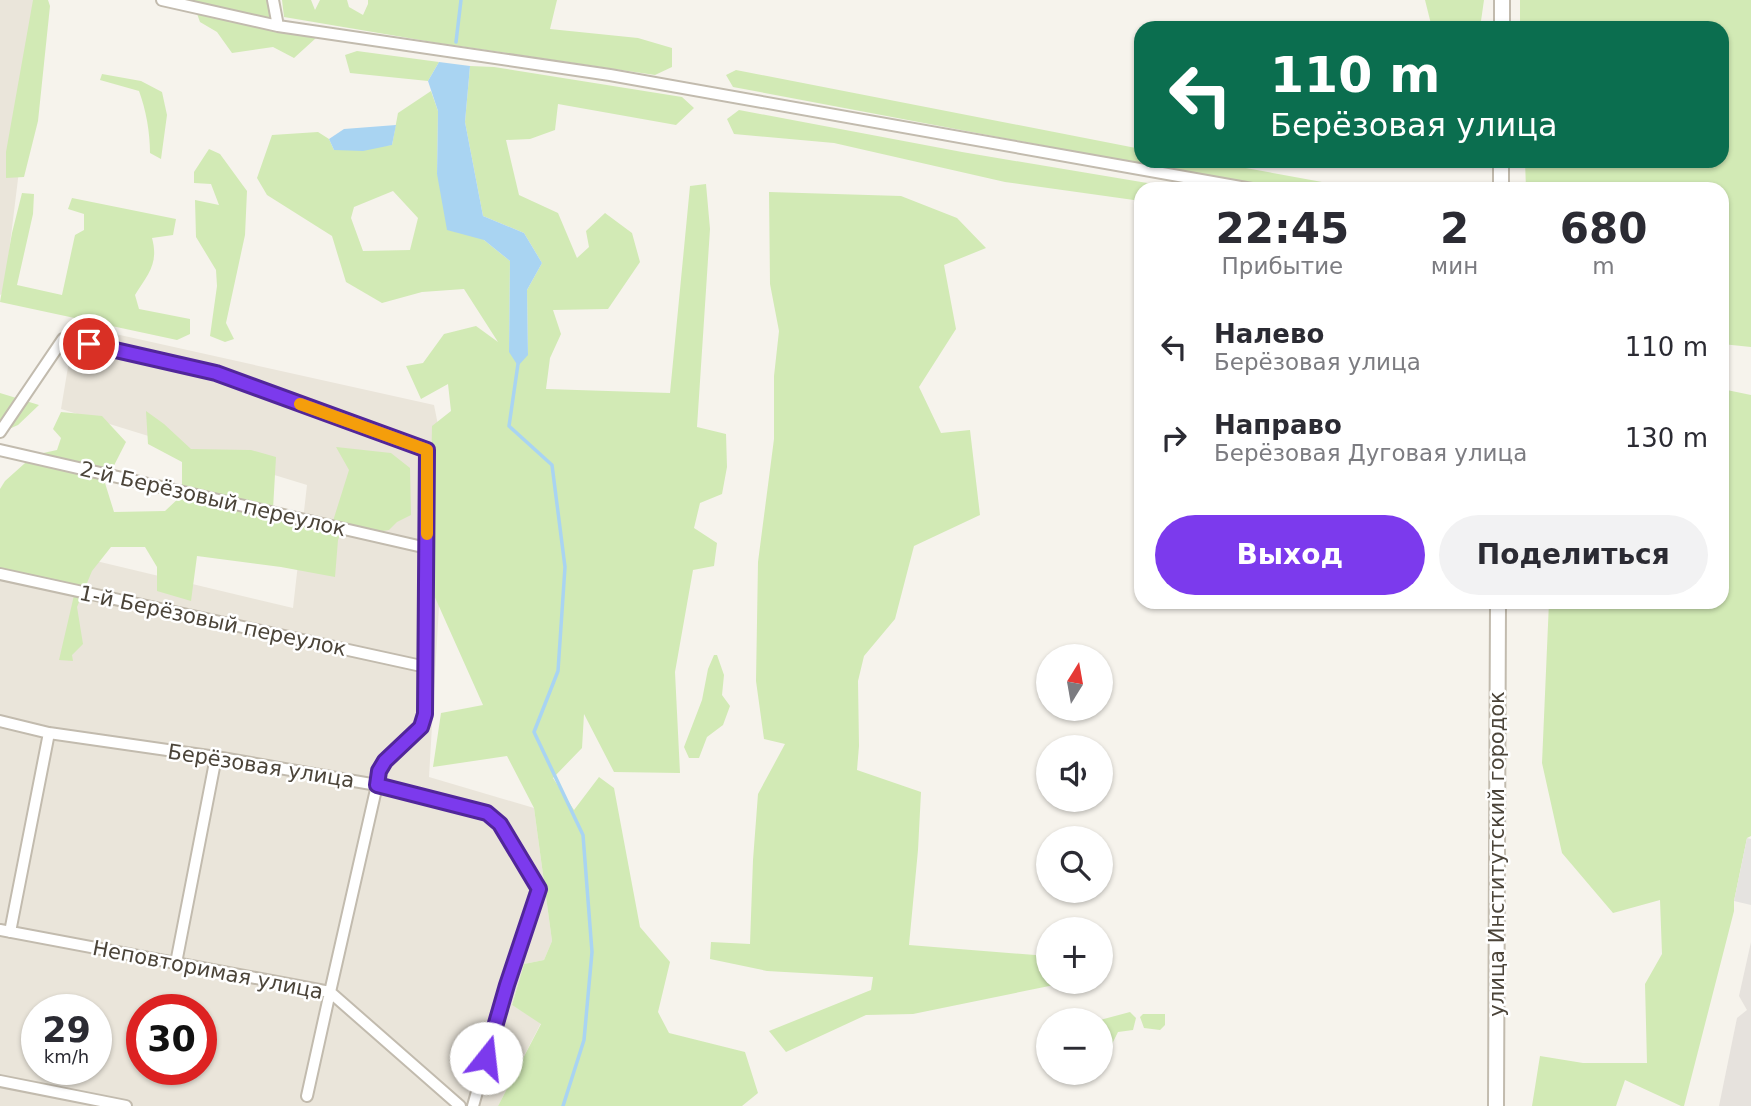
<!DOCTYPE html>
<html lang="ru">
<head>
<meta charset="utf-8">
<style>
  :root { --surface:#fff; --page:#f2f2f3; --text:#2b2b33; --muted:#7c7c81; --accent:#7c3aed }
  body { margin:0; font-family:"DejaVu Sans",sans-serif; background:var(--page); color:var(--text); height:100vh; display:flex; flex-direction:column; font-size:26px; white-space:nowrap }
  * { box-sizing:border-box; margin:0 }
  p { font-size:23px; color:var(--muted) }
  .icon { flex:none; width:38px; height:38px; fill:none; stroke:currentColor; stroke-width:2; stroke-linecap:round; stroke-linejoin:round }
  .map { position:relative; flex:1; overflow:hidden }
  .details { position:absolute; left:1134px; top:182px; width:595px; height:427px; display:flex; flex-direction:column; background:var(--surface); border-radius:21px; box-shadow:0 2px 5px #0004 }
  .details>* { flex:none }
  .banner { position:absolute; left:1134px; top:21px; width:595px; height:147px; border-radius:21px; box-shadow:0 2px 5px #0004; background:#0b6e4f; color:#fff; overflow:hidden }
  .needle { width:46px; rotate:11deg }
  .tools { position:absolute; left:1036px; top:644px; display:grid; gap:14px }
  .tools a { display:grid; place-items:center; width:77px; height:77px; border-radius:50%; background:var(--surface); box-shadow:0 2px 5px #0004; font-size:35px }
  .speed { position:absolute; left:21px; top:994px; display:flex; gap:14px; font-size:35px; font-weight:700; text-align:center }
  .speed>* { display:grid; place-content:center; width:91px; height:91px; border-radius:50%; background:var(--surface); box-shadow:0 2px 5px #0004; line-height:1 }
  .speed small { font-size:18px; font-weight:400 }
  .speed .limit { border:10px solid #d22; background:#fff; color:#111 }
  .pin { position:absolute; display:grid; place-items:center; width:60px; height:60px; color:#fff; margin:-30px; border:4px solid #fff; border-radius:50%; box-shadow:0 2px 7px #0007 }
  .me { position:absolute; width:77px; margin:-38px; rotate:16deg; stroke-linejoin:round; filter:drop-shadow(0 0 5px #0008) }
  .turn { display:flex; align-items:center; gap:24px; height:147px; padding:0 21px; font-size:32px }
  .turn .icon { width:91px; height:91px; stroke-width:2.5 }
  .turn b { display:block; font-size:49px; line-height:60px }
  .eta { display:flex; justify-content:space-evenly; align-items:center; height:119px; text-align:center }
  .eta b { font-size:42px; font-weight:700; line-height:49px }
  .action { display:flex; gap:14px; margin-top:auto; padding:14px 21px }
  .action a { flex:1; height:80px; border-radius:42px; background:var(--accent); color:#fff; font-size:28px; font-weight:700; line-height:80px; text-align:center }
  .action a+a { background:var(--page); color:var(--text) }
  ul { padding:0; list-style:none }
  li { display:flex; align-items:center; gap:21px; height:91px; padding:0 21px }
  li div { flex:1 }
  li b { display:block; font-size:26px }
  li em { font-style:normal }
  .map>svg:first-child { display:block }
  .residential { fill:#eae5da; fill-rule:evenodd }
  .industrial { fill:#e6e2dd }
  .green { fill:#d2eab5; fill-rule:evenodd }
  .parking { fill:#e5e3e0 }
  .water { fill:#a9d4f2 }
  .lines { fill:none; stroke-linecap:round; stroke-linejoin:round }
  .stream { stroke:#a9d4f2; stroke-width:3.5 }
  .minor-casing { stroke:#c2bbae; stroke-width:14 }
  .tertiary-casing { stroke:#c2bbae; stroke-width:18 }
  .minor { stroke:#fff; stroke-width:10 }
  .tertiary { stroke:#fff; stroke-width:14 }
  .route-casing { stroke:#51269a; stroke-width:18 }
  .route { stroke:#7c3aed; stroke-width:12 }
  .slow { stroke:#f59e0b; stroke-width:12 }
  .labels { text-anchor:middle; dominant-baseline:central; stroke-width:5; stroke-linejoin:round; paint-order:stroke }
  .street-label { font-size:21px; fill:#4b4439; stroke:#fff }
</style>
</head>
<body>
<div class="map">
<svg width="1751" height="1106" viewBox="0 0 1751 1106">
  <rect width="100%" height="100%" fill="#f6f3ec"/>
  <path class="residential" d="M0 0H40L4 293 0 295Z
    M75 325 434 405 447 470 429 777 534 808 552 941 544 960 524 964 512 1005 541 1023 498 1106H0V538L293 608 307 485 61 409ZM37 1010H96V1069H37ZM142 1010H201V1069H142Z"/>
  <path class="industrial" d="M1751 942V1106H1719L1737 1018 1747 1010 1739 996Z"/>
  <path class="green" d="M33 0H48L50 6 38 121 24 177 6 178V152Z
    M192 0H270L275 30 316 38 294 58 273 47 232 53 217 32 200 22Z
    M282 0H311L315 10 320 0H347L349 7 363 15 368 4V0H557L550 29 638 38 672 48V67L655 75 438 43 284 17Z
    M1425 0H1484L1480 28H1432Z
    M1520 0H1751V347L1722 344V189H1526L1525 161H1722V28H1520Z
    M357 51 439 62 428 81 350 73 345 55Z
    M470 66 494 67 682 97 694 108 676 125 558 104 555 130 530 139 506 140 519 195 558 213 577 258 589 247 586 231 605 213 632 233 640 262 608 309 553 310 561 334 550 358 546 389 670 393 690 186 706 184 710 229 697 427 726 434 727 467 722 494 700 503 694 528 717 543 714 566 693 570 675 672 680 773 614 772 584 714 582 748 553 778 574 810 599 777 614 788 640 927 670 962 658 1012 669 1033 745 1052 758 1093 742 1106H498L541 1024 512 1005 524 964 544 960 552 941 534 808 507 756 433 767 441 713 483 705 429 584 432 426 451 411 448 384 421 399 406 366 423 363 444 334 476 326 498 342 464 289 422 292 382 303 346 282 332 236 267 195 257 178 272 135 318 132 329 139 334 150 392 145 398 113 431 91 438 111 437 174 484 240 510 261 509 352 528 355 527 290 542 263 524 233 483 216 465 122ZM393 191 418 218 410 250 363 251 351 218 354 207Z
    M736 70 1141 149V161H1207L1344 186 1346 189H1274L733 87 726 75Z
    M102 74 141 81 162 92 167 115 161 159 150 153C150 132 146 110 139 91L100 80Z
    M739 110 962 152 1183 189H1141V201L1005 182 834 143 734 134 727 119Z
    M209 149 220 154 247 191 245 235 226 323 234 339 225 342 210 336 217 286 216 270 196 237 195 200 219 205 211 184 194 183V172Z
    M769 192 901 196 957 218 986 248 944 265 956 329 919 387 941 433 970 430 980 515 914 546 895 619 864 656 858 681 859 746 857 770 921 792 918 850 909 945 1048 956V982H1069L913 1014 866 1015 786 1052 769 1031 871 990 873 977 767 971 710 959 711 942 750 944 753 860 758 794 785 744 764 739 756 681 758 562 774 439V376L779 331 770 284Z
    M22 193 34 194 33 214 17 285 62 295 75 235 84 230V214L68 209 72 198 176 219 173 235 152 238C159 264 148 274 135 295L139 309 190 319V334L177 340 0 302 12 233Z
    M1722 389 1751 395V836L1747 838 1734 901V911L1684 1106H1681L1625 1080 1616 1106H1532L1540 1056 1583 1063H1647L1645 984 1662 954 1660 900 1613 913 1562 853 1542 763 1549 602H1722Z
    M0 393 39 405 18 425 0 433Z
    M146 411 164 424 191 449 251 450 276 457 273 509 333 521 349 470 336 447 391 453 410 468 411 515 397 522 389 530 383 531 348 527 342 529 338 540 335 577 281 567 197 556 191 601 157 591V567L145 547H111L92 571 77 607 83 644 72 655 73 661 59 660 75 591 0 575V489L5 481 34 455 57 450 61 438 53 429 61 412 102 416 126 442 105 483 114 512 165 511 182 495V462L148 444Z
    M714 655H717L724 675 722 695 730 706 723 725 707 737 699 758H689L684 747 702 700 708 669Z
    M1130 1012 1136 1018 1133 1030 1118 1032 1111 1046 1104 1051 1101 1050 1100 1020Z
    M1143 1014H1165V1025L1160 1030 1144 1028 1140 1017Z"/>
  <path class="parking" d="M1747 838 1751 839V905L1734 901Z"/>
  <path class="water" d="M439 62 470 66 465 122 483 216 524 233 542 263 527 290 528 355 518 366 509 352 510 261 484 240 447 230 437 174 438 111 428 81Z
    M396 125 392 145 363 151 334 150 329 139 344 129Z"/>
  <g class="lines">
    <path class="stream" d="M456 42 461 0
      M518 364 509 426 552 465 565 567 558 671 534 732 583 835 592 952 584 1040 563 1106"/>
    <defs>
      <path id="minor" d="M162 0 278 26
        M273 0 278 26 610 75 1252 189
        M0 432 63 339 217 373 427 450 425 714 421 727 413 736 385 761 379 771 377 785 330 992 307 1096
        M0 450 427 548
        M0 574 426 667
        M0 721 49 733 216 757 377 785 487 813 500 824 539 889 507 985 473 1106
        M0 930 330 992 460 1106
        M10 932 49 733
        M176 963 216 757
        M0 1081 126 1106"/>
      <path id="tertiary" d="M1502 28V0
        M1501 189V161
        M1496 1106 1498 602"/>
    </defs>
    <use href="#minor" class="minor-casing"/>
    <use href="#tertiary" class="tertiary-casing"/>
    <use href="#minor" class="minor"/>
    <use href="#tertiary" class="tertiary"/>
  </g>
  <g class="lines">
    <defs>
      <path id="route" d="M89 344 216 373 427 450 425 714 421 727 385 761 379 771 377 785 487 813 500 824 539 889 507 985 486 1058"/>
    </defs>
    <use href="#route" class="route-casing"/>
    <use href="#route" class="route"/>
    <path class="slow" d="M300 404 427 450V534"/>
  </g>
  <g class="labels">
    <g class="street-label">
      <text transform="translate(213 499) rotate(13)">2-й Берёзовый переулок</text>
      <text transform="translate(213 621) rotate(12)">1-й Берёзовый переулок</text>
      <text transform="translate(261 766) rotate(9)">Берёзовая улица</text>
      <text transform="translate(1497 854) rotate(-90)">улица Институтский городок</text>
      <text transform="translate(208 970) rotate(11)">Неповторимая улица</text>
    </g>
  </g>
</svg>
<div class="tools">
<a><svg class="needle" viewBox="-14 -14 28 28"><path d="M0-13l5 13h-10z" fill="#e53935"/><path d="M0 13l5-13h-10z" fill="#7c7c81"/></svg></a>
<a><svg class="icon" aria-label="sound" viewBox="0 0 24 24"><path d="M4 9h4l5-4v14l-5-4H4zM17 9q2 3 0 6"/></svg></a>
<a><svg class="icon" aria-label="search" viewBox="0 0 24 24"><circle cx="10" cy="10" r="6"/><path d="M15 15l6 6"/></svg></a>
<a>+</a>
<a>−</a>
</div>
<div class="speed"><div>29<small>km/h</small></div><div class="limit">30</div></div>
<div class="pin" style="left:89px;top:344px;background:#d93025"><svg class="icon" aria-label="arrive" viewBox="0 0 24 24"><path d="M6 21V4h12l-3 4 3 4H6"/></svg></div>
<svg class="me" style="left:486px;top:1058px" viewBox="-20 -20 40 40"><circle r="19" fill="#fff"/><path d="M0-13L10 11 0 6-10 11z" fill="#7c3aed"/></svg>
<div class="banner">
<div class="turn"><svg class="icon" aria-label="left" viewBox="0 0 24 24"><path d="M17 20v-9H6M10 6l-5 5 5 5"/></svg><div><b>110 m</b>Берёзовая улица</div></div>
</div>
<section class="details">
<div class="eta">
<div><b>22:45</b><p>Прибытие</p></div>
<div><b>2</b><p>мин</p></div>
<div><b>680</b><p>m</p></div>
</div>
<ul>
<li><svg class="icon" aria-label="left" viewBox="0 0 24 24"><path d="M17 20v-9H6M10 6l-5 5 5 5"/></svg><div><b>Налево</b><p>Берёзовая улица</p></div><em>110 m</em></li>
<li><svg class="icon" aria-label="right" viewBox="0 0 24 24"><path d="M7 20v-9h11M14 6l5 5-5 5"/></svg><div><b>Направо</b><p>Берёзовая Дуговая улица</p></div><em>130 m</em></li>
</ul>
<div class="action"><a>Выход</a><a>Поделиться</a></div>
</section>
</div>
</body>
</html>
